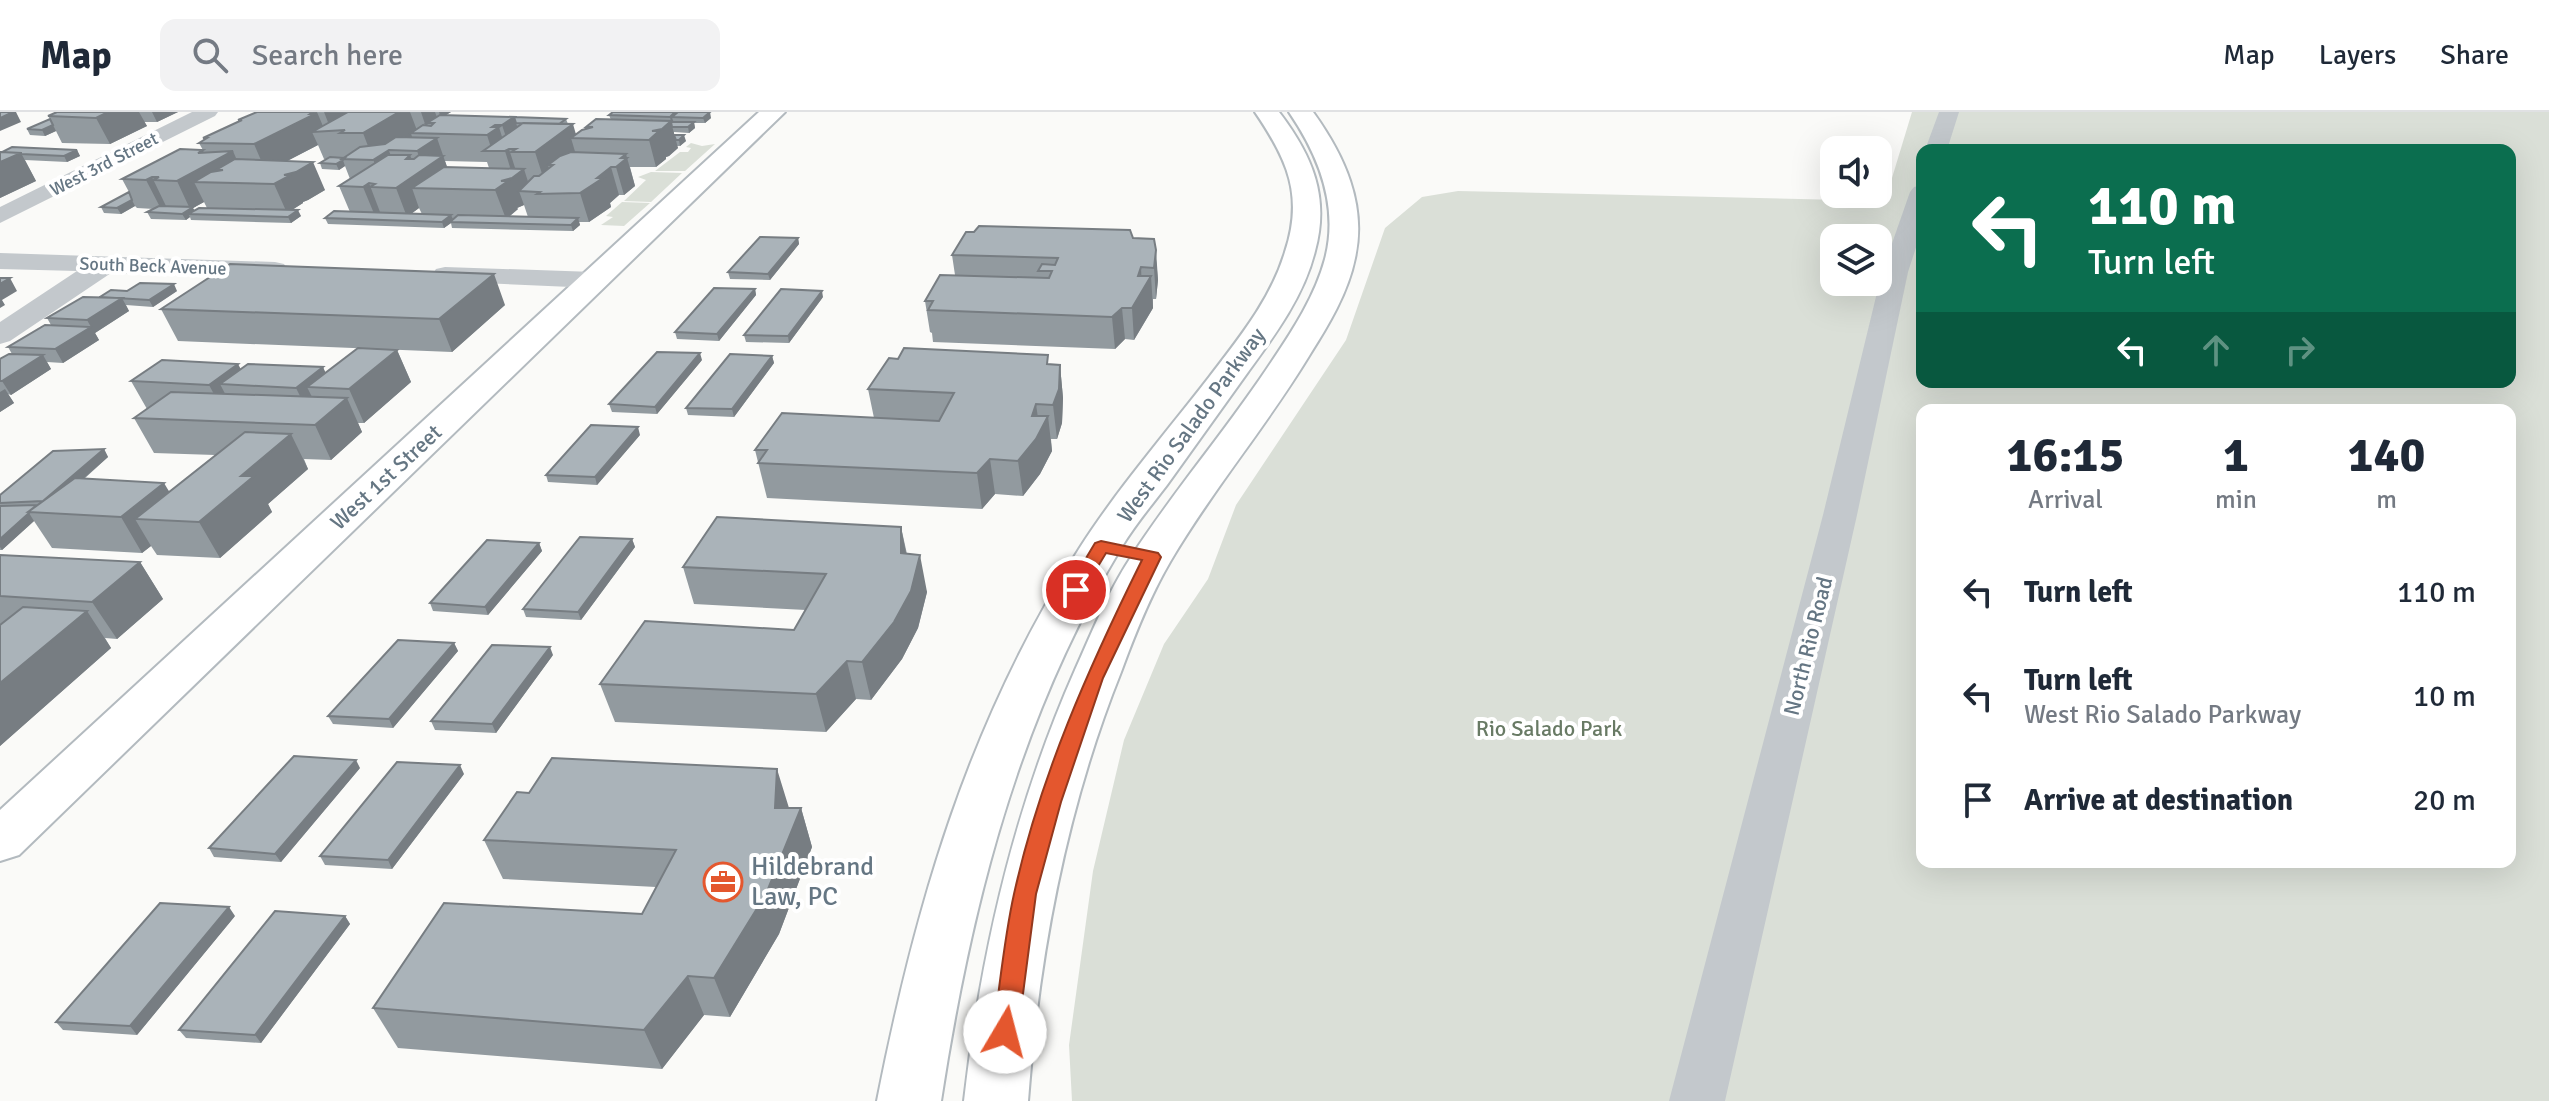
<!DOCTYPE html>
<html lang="en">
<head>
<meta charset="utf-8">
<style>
  :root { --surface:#fff; --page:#f2f2f3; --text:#1f2937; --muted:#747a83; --line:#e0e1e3 }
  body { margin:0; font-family:Signika,sans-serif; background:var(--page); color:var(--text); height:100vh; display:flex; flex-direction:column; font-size:30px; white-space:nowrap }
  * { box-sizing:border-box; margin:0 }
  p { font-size:26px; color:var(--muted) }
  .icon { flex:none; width:44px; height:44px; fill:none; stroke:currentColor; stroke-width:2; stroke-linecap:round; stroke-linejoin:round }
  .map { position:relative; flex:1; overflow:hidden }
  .drawer { position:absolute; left:1916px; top:292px; width:600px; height:464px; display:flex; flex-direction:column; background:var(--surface); border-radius:16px; box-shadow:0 8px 32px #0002 }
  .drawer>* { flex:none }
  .top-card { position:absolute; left:1916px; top:32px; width:600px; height:244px; border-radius:16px; box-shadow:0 8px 32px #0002; background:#0b6e4f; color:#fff; overflow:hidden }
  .buttons { position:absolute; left:1820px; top:24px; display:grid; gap:16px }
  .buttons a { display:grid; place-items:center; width:72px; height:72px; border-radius:16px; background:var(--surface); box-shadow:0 8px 32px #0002; font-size:40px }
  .pin { position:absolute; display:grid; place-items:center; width:68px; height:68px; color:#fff; margin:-34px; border:4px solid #fff; border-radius:50%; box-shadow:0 2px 8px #0007 }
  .me { position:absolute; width:88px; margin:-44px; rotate:8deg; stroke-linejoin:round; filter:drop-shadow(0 0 6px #0008) }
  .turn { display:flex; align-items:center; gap:28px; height:168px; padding:0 40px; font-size:36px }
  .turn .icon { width:104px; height:104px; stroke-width:2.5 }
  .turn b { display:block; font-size:56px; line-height:68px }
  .lanes { display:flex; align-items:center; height:76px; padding:0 40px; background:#0003; justify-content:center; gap:40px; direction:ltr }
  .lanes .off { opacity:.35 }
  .eta { display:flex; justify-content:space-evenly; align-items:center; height:136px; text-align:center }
  .eta b { font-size:48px; font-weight:700; line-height:56px }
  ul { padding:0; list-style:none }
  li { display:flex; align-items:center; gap:24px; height:104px; padding:0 40px }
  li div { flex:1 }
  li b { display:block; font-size:30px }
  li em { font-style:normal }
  header { display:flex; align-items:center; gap:48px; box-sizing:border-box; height:112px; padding:0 40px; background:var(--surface); border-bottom:2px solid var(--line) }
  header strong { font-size:38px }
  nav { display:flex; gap:44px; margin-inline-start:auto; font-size:28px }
  .search { width:560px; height:72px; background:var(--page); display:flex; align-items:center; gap:20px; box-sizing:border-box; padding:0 28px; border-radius:16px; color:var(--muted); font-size:30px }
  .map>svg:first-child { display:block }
  .green { fill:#dadfd7; fill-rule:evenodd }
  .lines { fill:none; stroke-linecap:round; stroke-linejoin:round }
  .secondary-casing { stroke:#b3babf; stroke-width:4 }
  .street { fill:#c3c8cc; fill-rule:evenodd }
  .secondary { fill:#fff; fill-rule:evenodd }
  .wall { fill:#929a9f; fill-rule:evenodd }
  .shaded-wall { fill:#777d82 }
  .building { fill:#aab3b9; stroke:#777d82; stroke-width:2 }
  .route { fill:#e4572e; stroke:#94391e; stroke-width:2 }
  .labels { text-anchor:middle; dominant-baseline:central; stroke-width:8; stroke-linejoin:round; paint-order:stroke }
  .far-street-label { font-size:18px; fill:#657683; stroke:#fff }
  .street-label { font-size:22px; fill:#657683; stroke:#fff }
  .park-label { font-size:22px; fill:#687a64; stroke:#fff }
  .near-poi-label { font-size:26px; fill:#657683; stroke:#fff; text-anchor:start }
</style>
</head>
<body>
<header>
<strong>Map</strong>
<div class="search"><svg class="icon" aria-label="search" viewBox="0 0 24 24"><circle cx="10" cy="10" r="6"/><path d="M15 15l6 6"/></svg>Search here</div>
<nav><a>Map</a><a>Layers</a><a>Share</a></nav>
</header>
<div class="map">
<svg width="2549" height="989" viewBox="0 0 2549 989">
  <rect width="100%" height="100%" fill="#fafaf8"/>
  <path class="green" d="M1912 0H2549V989H1072L1069 933 1093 759 1124 628 1164 532 1208 467 1236 393 1346 228 1385 116 1422 85 1458 79 1885 89ZM1922 38H2510V270H1922ZM1834 126H1878V170H1834ZM1922 298H2510V750H1922Z
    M691 31 702 34 715 32 685 59H655L680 40H688L691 36 686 35Z
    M651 60 682 61 651 90 624 89 646 68 638 65Z
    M622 90 650 91 624 114 601 113 613 105 606 104Z"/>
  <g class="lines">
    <defs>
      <path id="secondary" d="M759 0H785L19 743 0 749V698Z
        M1255 0H1279C1312 43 1330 85 1315 139 1304 184 1275 223 1248 260 1221 298 1194 335 1167 373 1151 394 1134 414 1121 436 1018 607 971 794 941 989H877C916 791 969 609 1079 437 1118 376 1166 321 1210 264 1239 226 1271 187 1285 140 1304 83 1287 47 1255 0Z
        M1289 0H1313C1344 43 1367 92 1355 146 1348 181 1328 214 1309 244 1266 315 1212 378 1170 450 1150 484 1135 522 1121 560 1066 697 1039 842 1028 989H964C981 840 1014 696 1075 558 1092 520 1108 480 1131 445 1175 377 1228 316 1272 249 1293 218 1315 184 1325 147 1339 94 1319 44 1289 0Z"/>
    </defs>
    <use href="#secondary" class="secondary-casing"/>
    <path class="street" d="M192 0H218L215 4 0 111V95Z
      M1939 0H1959L1947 38H1925Z
      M1922 73V117L1908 160 1857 403 1725 989H1669L1823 403 1882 160 1910 80 1914 75Z
      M0 141 275 150 284 152 288 158 284 164 275 166 111 161 10 229 0 232V210L77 159 0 157Z
      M445 155 594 160 603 162 607 168 603 174 594 176 436 169 432 163 436 157Z"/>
    <use href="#secondary" class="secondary"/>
  </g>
  <path class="wall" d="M57 0H178L157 10H144L147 14 110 32 62 31 56 19 45 24 30 23 27 17 50 7 48 4Z
    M257 0H451L446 3 566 7 568 12 576 22 586 17V15L611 8 609 3 676 0V2L711 6 705 11H694L695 16 689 21 674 20V23L686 29 680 34H677L678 36 669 44 666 45V47L656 55H630L635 74 624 83H619L610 91 611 95 589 110H579L580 113 573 119 452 116 451 111 444 116 328 112 325 106 350 100 339 74 350 67 345 54 339 58 322 57 320 51 327 47H324L318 33 287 49 325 78 308 88 303 90V91L292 98 301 104 291 111 191 108 190 105 186 108 151 107 147 100 154 97 137 96 135 94 121 102 104 101 101 95 129 80 122 67 203 38 204 40 199 31 204 28 203 26 238 10V8ZM445 49 487 50 489 56 447 55ZM204 90 207 96 194 98 193 96ZM524 93 528 105H509L518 97 517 96ZM419 96 422 102 412 101Z
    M77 38 80 44 67 50 25 48 36 69 0 86V40Z
    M974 120 1154 127 1158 168 1156 187H1153V196L1134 228 1125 227 1115 237 933 230 932 221 930 220 925 189 955 163 952 143Z
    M798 126 799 132 770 168 730 167 728 160Z
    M755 177 756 183 719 229 677 227 675 220Z
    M177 179 153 195 126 193 129 199 95 221 99 228 63 251 47 250 51 257 11 283 8 282 14 291 0 300V247L12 242 8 235 51 213 47 206 100 185Z
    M823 185 789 231 746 230 744 223Z
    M505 193 452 240 178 229 161 197Z
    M397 238 411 270 364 311H358L362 320 331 348 304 347 308 357 268 392 272 400 220 446 157 443 151 434 142 441 52 436 34 409 2 438H0V383L104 337 108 345 84 367 170 379 215 343 154 341 134 306 147 297 131 269 241 257 323 255 325 261Z
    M772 244 774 251 734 305 688 303 686 296Z
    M702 248 657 302 612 300 609 292Z
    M1049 252 1060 253 1063 286 1062 311 1057 327H1051L1052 339 1040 362 1023 384 995 382 982 397 767 386 755 338 874 306 868 277Z
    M640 323 597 373 548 370 546 363Z
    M901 415 907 442 927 480 918 516 902 547 871 588 856 587 826 620 615 610 600 572 794 518 806 498 694 492 683 455Z
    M632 427 635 435 581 508 526 505 523 497Z
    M539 431 542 439 488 503 433 499 430 491Z
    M0 443 140 450 163 487 117 527 105 526 111 536 0 634Z
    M454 531 458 539 393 616 333 612 328 604Z
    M553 543 496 621 435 618 431 609Z
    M360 656 281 750 214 745 209 736Z
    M464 662 392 757 325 753 320 744Z
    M789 696H801L812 735 779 822 730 905 704 903 662 957 398 936 373 896 642 802 656 775 503 767 484 728Z
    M235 804 137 923 63 918 56 910Z
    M345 804 350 812 261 931 186 926 179 918Z"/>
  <path class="shaded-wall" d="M13 0H16L21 10 0 19V6Z
    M108 0H139L147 14 110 32 96 6Z
    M152 0H178L157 10Z
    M313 0H317L325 19 312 20 318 33 266 60 254 32Z
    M324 0H350L331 18Z
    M399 0H410L418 21H411L412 25 389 39 400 66 384 76 363 21Z
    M421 0H435L438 8 427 11 428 14 426 15Z
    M439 0H451L441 6Z
    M676 0 677 5H672L673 9 671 10 678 36 669 44 666 45V47L656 55 649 28 652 19 671 10 670 5Z
    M710 0 711 6 705 11 703 6Z
    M514 5 523 32 510 37 502 13Z
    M694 10 695 16 689 21 688 15Z
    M573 12 577 26H571L576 43 553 53H548L551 63 544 68 535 40Z
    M53 13 56 19 45 24 42 18Z
    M495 13 497 17 499 15 506 38 509 37 517 62 524 57 531 79H519L524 93 517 96 518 97 506 107 495 78 501 69 513 65 505 39H492L487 23Z
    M684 23 686 29 680 34 679 28Z
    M437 26 453 72 412 76 419 96 407 105 396 76 406 47 410 43 417 61 424 57 417 39Z
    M77 38 80 44 67 50 64 44Z
    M203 38 209 52 233 39 245 67 223 58H216L222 71 194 70 204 90 193 96 196 101 188 102 190 105 186 108 182 102 190 97 177 69 198 41Z
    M21 41 36 69 0 86V50Z
    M626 42 635 74 624 83 616 55 621 46Z
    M343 48 345 54 339 58 336 52Z
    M313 50 325 78 308 88 303 90V91L287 101 274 72 284 63Z
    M611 55 619 83 610 91 611 95 589 110 580 81Z
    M152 65 166 94 161 97 146 68Z
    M369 71 380 100 375 104 363 75Z
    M132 88 135 94 121 102 117 96Z
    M298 98 301 104 291 111 288 105Z
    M451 103 454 109 450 110 451 111 444 116 442 110Z
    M578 106 580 113 573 119 571 113Z
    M798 126 799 132 770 168 768 162Z
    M1156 138 1158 168 1156 187 1154 156Z
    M1141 155 1142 179 1151 164 1153 196 1134 228 1132 196Z
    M494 162 505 193 452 240 439 207Z
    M10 166 17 179 2 188 5 193 0 196V172Z
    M174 172 177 179 153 195 149 188Z
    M755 177 756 183 719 229 717 222Z
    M822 179 823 185 789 231 788 224Z
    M122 186 129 199 95 221 99 228 63 251 55 237 91 215 87 208Z
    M1122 196 1125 227 1115 237 1112 205Z
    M397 238 411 270 364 311 349 277Z
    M700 241 702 248 657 302 655 295Z
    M43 243 51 257 11 283 2 269Z
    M772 244 774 251 734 305 732 297Z
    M238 252 250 274 220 272 235 301 227 306 209 273Z
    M1060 253 1063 286 1062 311 1057 327 1053 293Z
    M323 255 333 277 307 275 321 303 313 310 296 276Z
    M5 277 14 291 0 300V280Z
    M347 286 362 320 331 348 315 313Z
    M1036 292 1040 320 1048 304 1052 339 1040 362 1023 384 1018 349 1032 304Z
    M638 315 640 323 597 373 595 365Z
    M291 322 308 357 268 392 272 400 220 446 199 410 241 364Z
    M104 337 108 345 49 397 44 389Z
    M990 347 995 382 982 397 977 361Z
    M164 371 185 406 135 407 151 434 142 441 121 405Z
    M29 401 34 409 2 438 0 435V427Z
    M901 415 908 451 901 441Z
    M632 427 635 435 581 508 578 500Z
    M539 431 542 439 488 503 485 495Z
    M920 443 927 480 918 516 902 547 871 588 862 550Z
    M140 450 163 487 117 527 92 490Z
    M87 499 111 536 0 634V571Z
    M454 531 458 539 393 616 389 607Z
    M550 535 553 543 496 621 492 612Z
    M847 549 856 587 826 620 816 582Z
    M356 648 360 656 281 750 275 742Z
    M460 653 464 662 392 757 388 748Z
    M777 657 789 696H801L812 735 779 822 730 905 714 866 775 696Z
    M229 795 235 804 137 923 130 914Z
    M345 804 350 812 261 931 255 923Z
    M688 864 704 903 662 957 644 918Z"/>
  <path class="building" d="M0 0H13L0 6Z
    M57 0H108L96 6 48 4Z
    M257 0H313L310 2H315L254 32 199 31 207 26H203L242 8H238Z
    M348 0H399L363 21H340L345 18 312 20Z
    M613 0H675L670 5 609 3Z
    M678 0H710L703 6 672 5Z
    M440 3 514 5 502 13H495L492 15H499L487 23 411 21 423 13 431 14 434 11H427Z
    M514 5 566 7 559 12 516 11Z
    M50 7 53 13 42 18 27 17Z
    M596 7 671 9 662 17 652 19H659L649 28 571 26 582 18 593 15H586Z
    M671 10H694L688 15H672Z
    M523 11 573 12 535 40H511L516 37H509L505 39H483Z
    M674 23H684L679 28H676Z
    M396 25 437 26 417 39 389 38 373 48 342 47 360 35 385 32Z
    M12 35 77 38 64 44 21 42V41L2 40Z
    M180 37 203 38 198 41 233 39 177 69 153 68 159 65H152L146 68 122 67Z
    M0 40 21 41 0 50Z
    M571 40 626 42 621 46H627L616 55H611L597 66H603L580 81 537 82 540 80 519 79 534 64H539L553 53H548L560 44Z
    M388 43H410L406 47H414L419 43 443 44 396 76 370 75 375 72 369 71 363 75 339 74Z
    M330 45 344 46 342 47 343 48 336 52 320 51Z
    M235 47 313 50 296 60 284 63H291L274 72 194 70 211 60 223 58H216Z
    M444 55 524 57 512 66 501 69H508L495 78 412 76Z
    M129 80 132 88 117 96 101 95Z
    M159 94 193 95 182 102 147 100Z
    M199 96 298 98 288 105 188 102Z
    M334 99 451 103 442 110 325 106Z
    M458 103 578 106 571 113 450 110Z
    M979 114 1130 118 1133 126 1154 127 1156 138 1154 156 1141 155 1138 164H1151L1132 196H1122L1112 205 928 198 933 189H925L940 163 1049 166 1052 159H1038L1042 152 1055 153 1058 146 952 143 966 120H974Z
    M760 125 798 126 768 162 728 160Z
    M230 152 494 162 439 207 161 197Z
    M0 166H10L0 172Z
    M140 171 174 172 149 188 100 185 111 178 127 179Z
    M714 176 755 177 717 222 675 220Z
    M781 177 822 179 788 224 744 223Z
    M83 185 122 186 87 208 47 206Z
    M45 213 91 215 55 237 8 235Z
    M358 236 397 238 349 277 307 275Z
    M904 236 1048 243 1047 252 1060 253 1059 277 1053 293 1036 292 1032 304H1048L1036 327 1018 349 990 347 977 361 758 351 767 338H755L782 301 939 309 954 281 868 277 889 246 898 247Z
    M657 240 700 241 655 295 609 292Z
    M9 242 43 243 2 269H0V247Z
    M730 242 772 244 732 297 686 296Z
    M162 248 238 252 209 273 131 269Z
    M248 252 323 255 296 276 220 272Z
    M171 280 347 286 315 313 134 306Z
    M591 313 638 315 595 365 546 363Z
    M245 320 291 322 241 364H254L199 410 135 407Z
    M104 337 43 389 0 391V383L53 339Z
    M75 366 164 371 121 405 28 400Z
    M37 393 28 400 29 401 0 427V394Z
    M717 405 901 415V441L920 443 911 479 894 510 862 550 847 549 816 582 600 572 645 509 794 518 826 462 683 455Z
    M580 425 632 427 578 500 523 497Z
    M487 428 539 431 485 495 430 491Z
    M0 443 140 450 92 490 0 484Z
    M23 495 87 499 0 571V513Z
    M398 528 454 531 389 607 328 604Z
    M492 533 550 535 492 612 431 609Z
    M294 644 356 648 275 742 209 736Z
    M552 646 777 657 775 696H801L766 782 714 866 688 864 644 918 373 896 444 791 642 802 676 738 484 728 517 680 529 681Z
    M397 650 460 653 388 748 320 744Z
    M160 791 229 795 130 914 56 910Z
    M275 799 345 804 255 923 179 918Z"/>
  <path class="route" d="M1101 429 1158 441 1161 445 1103 566 1061 690 1036 782 1018 920 1014 928 1005 931 996 928 993 920C1000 874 1004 827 1014 782 1040 664 1089 555 1142 448L1106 441 1082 481H1069L1067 478 1095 431Z"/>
  <defs>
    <symbol id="office-ring" viewBox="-11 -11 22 22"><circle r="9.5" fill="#fff" stroke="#e4572e" stroke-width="1.5"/><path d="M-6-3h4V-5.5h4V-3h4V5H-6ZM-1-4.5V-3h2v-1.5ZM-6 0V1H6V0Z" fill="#e4572e"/></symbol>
  </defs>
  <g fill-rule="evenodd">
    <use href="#office-ring" x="701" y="748" width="44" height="44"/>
  </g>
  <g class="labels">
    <g class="far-street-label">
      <text transform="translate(104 52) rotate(-27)">West 3rd Street</text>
      <text transform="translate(153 154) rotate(2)">South Beck Avenue</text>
    </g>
    <g class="street-label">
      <text transform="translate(1191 313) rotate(-54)">West Rio Salado Parkway</text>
      <text transform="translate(386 365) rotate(-43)">West 1st Street</text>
      <text transform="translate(1808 534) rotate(-76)">North Rio Road</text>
    </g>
    <g class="park-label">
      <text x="1549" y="616">Rio Salado Park</text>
    </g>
    <g class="near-poi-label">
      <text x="751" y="755">Hildebrand<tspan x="751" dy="30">Law, PC</tspan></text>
    </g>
  </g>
</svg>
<div class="buttons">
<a><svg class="icon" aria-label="sound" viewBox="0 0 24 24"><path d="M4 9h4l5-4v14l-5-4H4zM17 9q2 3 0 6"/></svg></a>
<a><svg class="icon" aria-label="layers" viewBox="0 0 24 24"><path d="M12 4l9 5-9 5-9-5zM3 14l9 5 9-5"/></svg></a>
</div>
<div class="pin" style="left:1076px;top:478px;background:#d93025"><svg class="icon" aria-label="arrive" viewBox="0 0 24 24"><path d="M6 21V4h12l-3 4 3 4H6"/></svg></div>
<svg class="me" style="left:1005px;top:920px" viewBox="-20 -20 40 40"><circle r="19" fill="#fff"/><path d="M0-13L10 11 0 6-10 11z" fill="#e4572e"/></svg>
<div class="top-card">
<div class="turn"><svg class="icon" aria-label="left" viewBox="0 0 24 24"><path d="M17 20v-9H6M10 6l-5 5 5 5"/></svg><div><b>110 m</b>Turn left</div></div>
<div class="lanes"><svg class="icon" aria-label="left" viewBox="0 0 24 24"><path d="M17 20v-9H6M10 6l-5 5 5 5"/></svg><svg class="icon off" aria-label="ahead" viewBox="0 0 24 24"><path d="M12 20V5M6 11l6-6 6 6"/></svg><svg class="icon off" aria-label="right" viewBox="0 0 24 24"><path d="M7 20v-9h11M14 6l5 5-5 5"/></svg></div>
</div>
<section class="drawer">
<div class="eta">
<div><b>16:15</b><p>Arrival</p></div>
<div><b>1</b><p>min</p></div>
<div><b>140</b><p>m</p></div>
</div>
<ul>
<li><svg class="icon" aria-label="left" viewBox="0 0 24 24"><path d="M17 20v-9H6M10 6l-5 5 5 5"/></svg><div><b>Turn left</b></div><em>110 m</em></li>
<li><svg class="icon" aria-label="left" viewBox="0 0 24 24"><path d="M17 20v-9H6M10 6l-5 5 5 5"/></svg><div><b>Turn left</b><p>West Rio Salado Parkway</p></div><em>10 m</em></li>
<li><svg class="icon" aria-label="arrive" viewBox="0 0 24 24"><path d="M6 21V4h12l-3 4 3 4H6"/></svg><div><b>Arrive at destination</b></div><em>20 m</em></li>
</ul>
</section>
</div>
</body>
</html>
